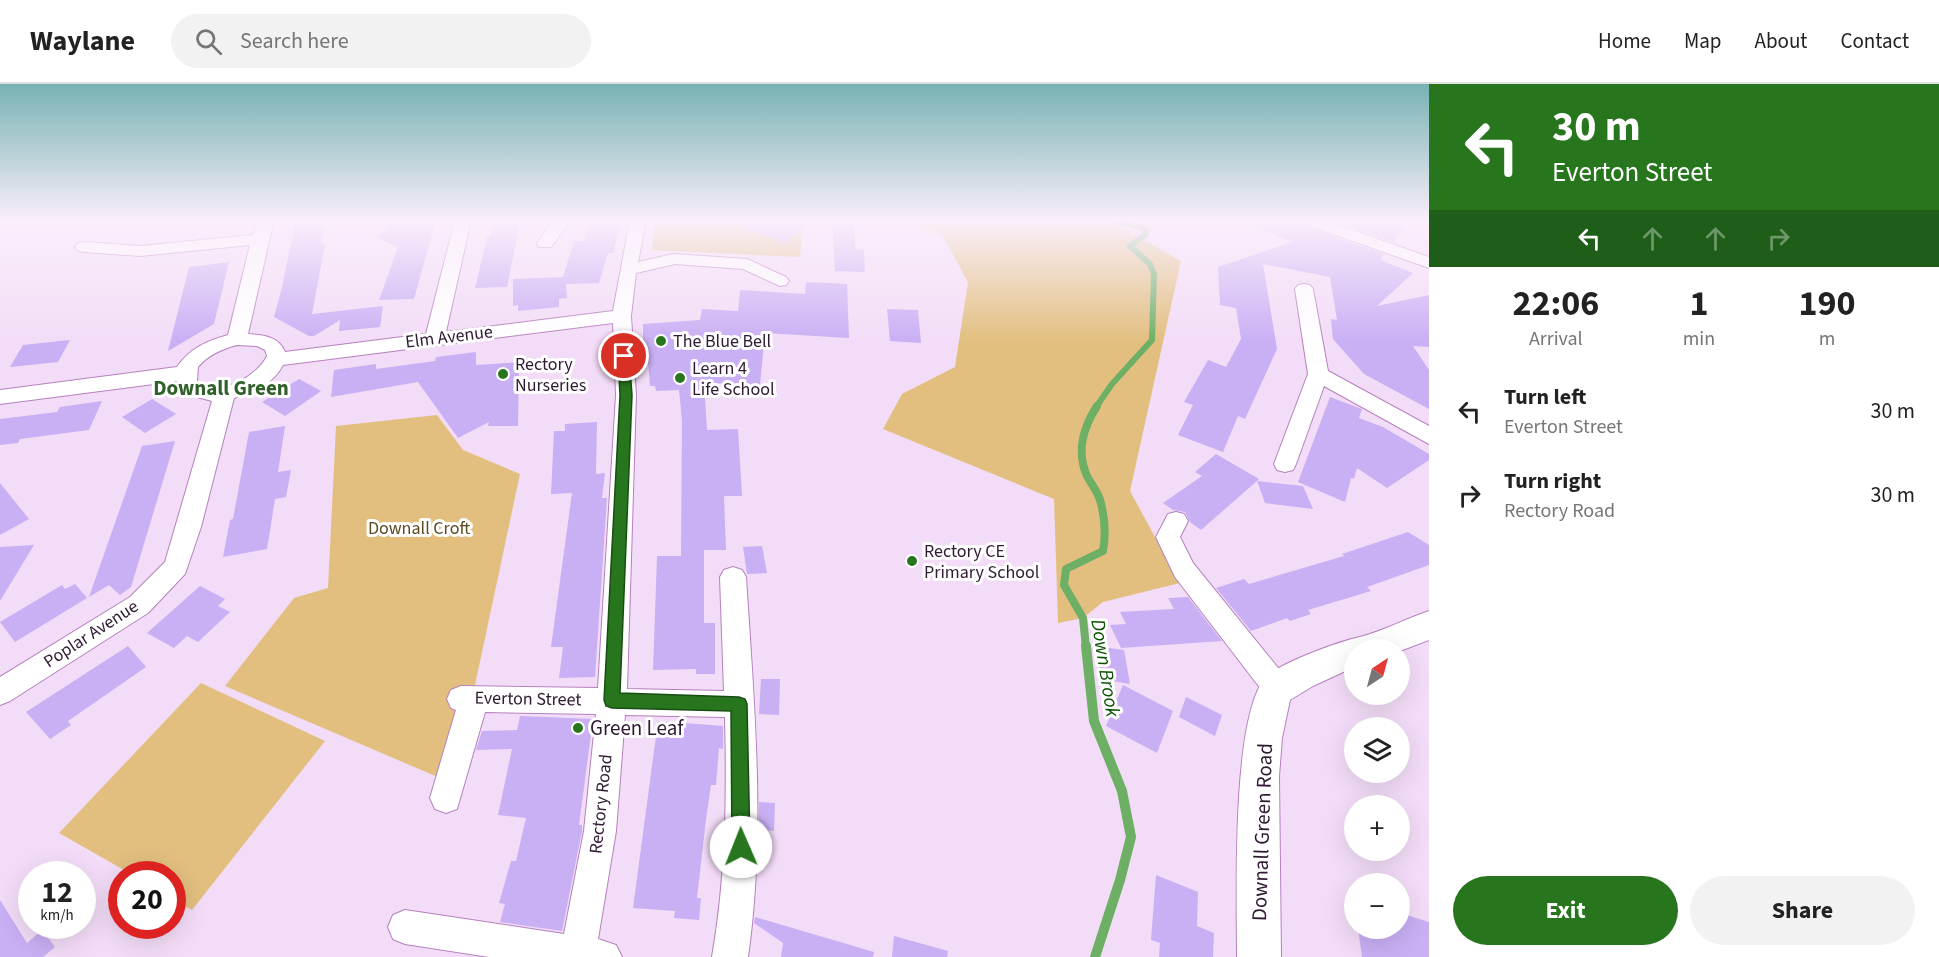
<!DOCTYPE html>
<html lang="en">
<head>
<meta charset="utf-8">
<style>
  :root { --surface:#fff; --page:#f2f2f2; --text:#222; --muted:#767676; --line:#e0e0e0; --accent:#27761e }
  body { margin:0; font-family:"Source Sans 3",sans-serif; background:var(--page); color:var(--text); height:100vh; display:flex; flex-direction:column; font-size:22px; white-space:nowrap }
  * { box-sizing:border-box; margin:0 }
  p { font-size:20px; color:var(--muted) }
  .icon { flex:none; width:33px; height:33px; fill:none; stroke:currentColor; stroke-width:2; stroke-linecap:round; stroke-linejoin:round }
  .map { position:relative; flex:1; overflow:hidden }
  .panel { display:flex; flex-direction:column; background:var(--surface); width:510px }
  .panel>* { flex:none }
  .top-card { background:#27761e; color:#fff; overflow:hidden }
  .needle { width:39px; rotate:36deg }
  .tools { position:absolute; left:1344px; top:555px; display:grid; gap:12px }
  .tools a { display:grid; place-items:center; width:66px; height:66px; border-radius:50%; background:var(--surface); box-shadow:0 6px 24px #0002; font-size:30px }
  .speed { position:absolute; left:18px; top:777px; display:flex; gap:12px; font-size:30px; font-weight:700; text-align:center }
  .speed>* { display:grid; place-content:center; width:78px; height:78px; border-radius:50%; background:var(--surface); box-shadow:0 6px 24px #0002; line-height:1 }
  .speed small { font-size:15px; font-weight:400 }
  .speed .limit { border:9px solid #d22; background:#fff; color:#111 }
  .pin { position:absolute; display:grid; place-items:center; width:51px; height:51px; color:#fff; margin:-26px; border:3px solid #fff; border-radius:50%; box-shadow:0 2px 6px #0007 }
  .me { position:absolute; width:66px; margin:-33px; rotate:359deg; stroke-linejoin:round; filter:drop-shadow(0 0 4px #0008) }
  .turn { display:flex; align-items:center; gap:21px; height:126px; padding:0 24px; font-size:27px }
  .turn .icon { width:78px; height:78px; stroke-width:2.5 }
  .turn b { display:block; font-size:42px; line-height:51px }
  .lanes { display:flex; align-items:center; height:57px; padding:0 24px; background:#0003; justify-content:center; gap:30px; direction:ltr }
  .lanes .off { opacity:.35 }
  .eta { display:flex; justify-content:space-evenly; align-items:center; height:102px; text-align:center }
  .eta b { font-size:36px; font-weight:700; line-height:42px }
  .button { display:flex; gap:12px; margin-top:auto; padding:12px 24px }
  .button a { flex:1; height:69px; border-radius:36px; background:var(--accent); color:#fff; font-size:24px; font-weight:700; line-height:69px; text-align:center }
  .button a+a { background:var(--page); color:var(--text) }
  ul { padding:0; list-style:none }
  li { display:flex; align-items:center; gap:18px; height:84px; padding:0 24px }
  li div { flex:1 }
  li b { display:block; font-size:22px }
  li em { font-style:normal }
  header { display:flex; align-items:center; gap:36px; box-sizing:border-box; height:84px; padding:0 30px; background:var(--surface); border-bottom:2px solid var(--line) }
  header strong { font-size:28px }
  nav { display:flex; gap:33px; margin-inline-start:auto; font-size:21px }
  .search { width:420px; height:54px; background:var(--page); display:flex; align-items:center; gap:15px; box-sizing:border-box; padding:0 21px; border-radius:33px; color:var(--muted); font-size:22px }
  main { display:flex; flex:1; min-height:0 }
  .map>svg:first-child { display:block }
  .green { fill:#e2bf7f }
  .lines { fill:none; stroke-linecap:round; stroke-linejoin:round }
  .stream-far2 { stroke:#6daf64; stroke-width:6 }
  .stream-far1 { stroke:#6daf64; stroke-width:8 }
  .stream { stroke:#6daf64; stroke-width:10 }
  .building { fill:#c9aff4 }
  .minor-casing { stroke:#b680bf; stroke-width:2 }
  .major-casing { stroke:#b680bf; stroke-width:2 }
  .minor { fill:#fff; fill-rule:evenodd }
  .major { fill:#fff; fill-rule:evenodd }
  .route { fill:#27761e; stroke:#194d14; stroke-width:1.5 }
  .poi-dot { fill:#27761e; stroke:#fff; stroke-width:2 }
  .labels { text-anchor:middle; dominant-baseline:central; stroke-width:6; stroke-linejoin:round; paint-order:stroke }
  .street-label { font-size:18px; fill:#301a33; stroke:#fff }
  .poi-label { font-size:18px; fill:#301a33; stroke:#fff; text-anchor:start }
  .park-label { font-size:18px; fill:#5e4a22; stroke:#fff }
  .water-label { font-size:20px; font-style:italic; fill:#095001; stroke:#fff }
  .quarter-label { font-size:21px; font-weight:bold; fill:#2f6029; stroke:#fff }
  .near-poi-label { font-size:21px; fill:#301a33; stroke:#fff; text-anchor:start }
  .near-street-label { font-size:21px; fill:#301a33; stroke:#fff }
</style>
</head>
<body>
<header>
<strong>Waylane</strong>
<div class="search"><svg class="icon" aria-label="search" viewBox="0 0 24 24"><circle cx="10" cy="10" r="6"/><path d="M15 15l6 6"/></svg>Search here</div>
<nav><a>Home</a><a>Map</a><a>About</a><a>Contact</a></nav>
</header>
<main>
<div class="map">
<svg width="1429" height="873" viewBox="0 0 1429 873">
  <rect width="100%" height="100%" fill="#f3dcf7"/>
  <path class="green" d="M655 136H792L803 141 800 173 652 166Z
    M905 136H1108L1181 177 1130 407 1180 499 1103 518 1083 534 1058 539 1054 415 883 345 902 310 955 283 968 198 942 151Z
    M437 331 463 366 520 390 475 601H465L461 625 440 694 225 602 294 514 328 504 336 342Z
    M201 599 325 657 192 826 173 815 172 790H131L59 749Z"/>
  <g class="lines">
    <path class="stream-far2" d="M1096 323 1112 300 1152 256 1154 190 1150 180 1130 162 1146 150 1145 144 1113 136"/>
    <path class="stream-far1" d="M1086 564 1083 534 1064 501 1066 485 1103 467C1106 450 1105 433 1100 416 1098 408 1091 400 1087 392 1076 367 1083 344 1097 322"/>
    <path class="stream" d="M1086 562 1094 637 1122 707 1131 753 1120 796 1095 873"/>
  </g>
  <path class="building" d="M296 136H327L321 161 325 160 312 230 383 222 380 243 339 247 340 236 314 252H309L274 233 282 203Z
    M494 136H514L513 139H520L507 203 475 204 487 153H490Z
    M589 136H622L613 169H608L599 199 566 200 567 214 559 215V223L518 227V221L513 222V195L563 193 574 157H584Z
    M730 136H811L785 159 730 138Z
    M832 136H855V165L864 166 865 188 835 187Z
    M1239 136H1298L1301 141 1384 170 1380 176 1413 189 1377 222 1429 211V263L1413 262 1429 286V325L1364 290 1333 255 1331 235 1337 236 1330 193 1263 180 1277 265 1245 335 1238 332 1223 368 1178 351 1193 321 1184 318 1208 276 1226 283 1241 255 1236 224 1220 221 1218 183 1292 158Z
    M1331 136H1400L1396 141 1403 144 1393 158Z
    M435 140 414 215 379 216 398 163 377 154 389 141Z
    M229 178 214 240 168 267 189 183Z
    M806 198 847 200 849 254 765 249 760 301 704 299 707 346 738 345 742 412H724L726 466H704V539H715V590H696V585L653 586 657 472H681L682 337 679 306 656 307 655 302H650L647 266H643V240L700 236 702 225 738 227 740 206 805 210Z
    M887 225 918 226 921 259 890 257Z
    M70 256 58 278 10 283 23 261Z
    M476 268V281L519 278 518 342H488L489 338 458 354 418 298 331 313 334 286 376 280V285L435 277 436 273Z
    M299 295 321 307 285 332 262 318Z
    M1330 313 1362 325 1359 334 1383 343 1429 370V376L1387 404 1357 384 1354 395 1351 394 1345 418 1298 398Z
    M152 315 176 330 145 349 122 333Z
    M102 317 89 346 20 355 18 359 0 361V335L57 328 60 323Z
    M597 338 596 390 605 389 602 414H607L595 593 559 594 563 563H551L572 409 551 410 554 347H565V340Z
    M285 342 278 388 291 386 286 413 275 415 267 465 223 473 230 436 233 435 249 348Z
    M175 357 131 503 120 511 109 501 89 513 142 362Z
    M1216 370 1259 395 1257 397 1303 402 1313 425 1265 419 1257 397 1201 446 1190 438 1185 428 1173 426 1163 419 1202 392 1195 388Z
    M0 399 29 435 0 451Z
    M1408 448 1429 461V481L1367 503 1371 507 1308 526 1311 530 1290 537 1287 534 1251 547 1216 504 1244 495 1249 500 1344 472 1342 470Z
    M34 461 0 517V463Z
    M762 462 767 489 747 490 743 463Z
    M75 500 87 514 15 558 0 538 62 501 65 505Z
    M200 502 225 515 218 522 230 528 198 558 187 552 174 564 147 549Z
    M1188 513 1222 557 1121 564 1110 541 1126 540 1120 528 1174 525 1168 514Z
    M128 562 146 583 68 637 71 641 50 655 26 628Z
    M1096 562 1124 566 1130 600 1101 595Z
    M761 595H780L779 631 759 630Z
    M1123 601 1173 627 1157 669 1106 642Z
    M1186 613 1222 631 1215 652 1179 633Z
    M520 632 593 635 579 741H582V747L562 847 500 838 505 820 499 819 511 777H516L526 734 498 731 512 665 476 666 482 647 517 646Z
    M658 637 723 642V665L719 664 716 701H711L706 735 697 814H701L699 836 674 834 675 827 633 824Z
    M759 718 775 719 774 747 759 745Z
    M1156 791 1198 808 1197 842 1214 849 1213 873H1159L1160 859 1151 856Z
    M0 816 27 859 42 846 55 863 43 873H0Z
    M1400 829 1429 838V873H1362L1358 844H1400Z
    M755 833 874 868 873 873H781L783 859 754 839Z
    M894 852 948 867 947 873H892Z"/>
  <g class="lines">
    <defs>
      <path id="minor" d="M258 136H274L248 250C262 251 279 252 285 268L426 250 455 136H471L446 248 613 227 630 136H646L638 178 673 170 747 175 786 193 789 197 786 201 780 202 743 185 675 180 636 189 631 232 636 311 627 605 724 607 720 493 724 486 733 483 742 486 746 493C754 619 766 747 748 873H712C726 793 727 713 725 633L625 631 616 747 598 855 616 861 622 873H489L405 860 393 855 388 843 393 831 405 826 564 850 584 747 596 630 485 628 457 725 446 729 435 725 430 714 456 626 451 624 447 615 451 606 461 602 598 604 616 311 613 239 283 281C273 300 254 308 234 314L201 443 185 490 148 529 10 617 0 621V593L130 513 165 478 212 317 186 310 177 297 0 320V306L177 283C190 264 207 257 228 251L250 161 140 172 84 168 78 167 75 163 78 159 84 158 140 162 253 151ZM237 261 257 262 265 266 267 272C257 293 217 315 197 297L198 283C208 271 222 265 237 261Z
        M554 136H571L551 163H539L537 159Z
        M1300 136H1324L1429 173V184L1302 139Z
        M1304 200 1310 201 1313 205 1328 287 1429 342V360L1324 302 1296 380 1293 386 1285 388 1277 386 1274 380 1308 290 1295 205 1298 201Z
        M1176 428 1184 430 1188 437 1180 453 1193 479 1287 595 1291 604 1287 613 1277 617 1267 613 1175 493 1156 453 1168 430Z"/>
      <path id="major" d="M1429 527V556L1400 567 1354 566V583L1313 602 1290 616 1282 654 1279 692 1281 873H1237C1237 814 1231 636 1265 594 1277 580 1338 558 1356 554 1381 548 1405 535 1429 527Z"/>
    </defs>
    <use href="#minor" class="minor-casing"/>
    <use href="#major" class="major-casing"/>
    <use href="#minor" class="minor"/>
    <use href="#major" class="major"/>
  </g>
  <linearGradient id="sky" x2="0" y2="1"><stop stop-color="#77b2b3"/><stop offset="0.53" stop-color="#faeffb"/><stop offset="1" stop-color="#faeffb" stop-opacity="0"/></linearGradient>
  <rect width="1429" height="258" fill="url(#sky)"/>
  <path class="route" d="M624 268 629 272 632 311 620 609 739 613 745 615 747 620 750 763 747 769 741 772 734 769 732 763 731 627 612 624 606 622 604 616 620 311 618 272Z"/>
  <g class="poi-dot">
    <circle cx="661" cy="257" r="6"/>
    <circle cx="503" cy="290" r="6"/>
    <circle cx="680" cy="294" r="6"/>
    <circle cx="912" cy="477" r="6"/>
    <circle cx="578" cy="644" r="6"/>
  </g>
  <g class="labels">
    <g class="street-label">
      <text transform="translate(449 253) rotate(-7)">Elm Avenue</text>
      <text transform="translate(91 550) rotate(-33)">Poplar Avenue</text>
      <text transform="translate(528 615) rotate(1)">Everton Street</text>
      <text transform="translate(601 720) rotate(-84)">Rectory Road</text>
    </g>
    <g class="poi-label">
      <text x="673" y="257">The Blue Bell</text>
      <text x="515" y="280">Rectory<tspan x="515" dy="21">Nurseries</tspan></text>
      <text x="692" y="284">Learn 4<tspan x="692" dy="21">Life School</tspan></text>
      <text x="924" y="467">Rectory CE<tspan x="924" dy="21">Primary School</tspan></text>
    </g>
    <g class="park-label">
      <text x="419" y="444">Downall Croft</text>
    </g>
    <g class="water-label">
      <text transform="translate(1105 584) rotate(81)">Down Brook</text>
    </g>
    <g class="quarter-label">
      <text x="221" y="304">Downall Green</text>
    </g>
    <g class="near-poi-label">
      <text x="590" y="644">Green Leaf</text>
    </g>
    <g class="near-street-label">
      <text transform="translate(1262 748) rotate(-88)">Downall Green Road</text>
    </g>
  </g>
</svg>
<div class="tools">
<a><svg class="needle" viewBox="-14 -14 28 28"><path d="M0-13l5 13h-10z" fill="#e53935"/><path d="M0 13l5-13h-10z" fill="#767676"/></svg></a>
<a><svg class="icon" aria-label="layers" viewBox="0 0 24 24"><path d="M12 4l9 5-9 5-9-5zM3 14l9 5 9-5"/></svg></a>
<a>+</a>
<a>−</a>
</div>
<div class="speed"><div>12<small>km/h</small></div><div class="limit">20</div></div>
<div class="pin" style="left:624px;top:272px;background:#d93025"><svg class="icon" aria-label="arrive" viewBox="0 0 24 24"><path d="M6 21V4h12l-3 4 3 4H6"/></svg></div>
<svg class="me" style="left:741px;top:763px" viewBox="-20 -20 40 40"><circle r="19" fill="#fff"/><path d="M0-13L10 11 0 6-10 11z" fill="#27761e"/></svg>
</div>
<section class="panel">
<div class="top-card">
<div class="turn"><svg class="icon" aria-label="left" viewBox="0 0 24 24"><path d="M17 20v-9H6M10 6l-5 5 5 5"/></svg><div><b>30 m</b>Everton Street</div></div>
<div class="lanes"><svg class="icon" aria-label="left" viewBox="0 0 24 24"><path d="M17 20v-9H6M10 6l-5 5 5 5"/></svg><svg class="icon off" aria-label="ahead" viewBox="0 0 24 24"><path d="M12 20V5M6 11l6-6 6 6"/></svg><svg class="icon off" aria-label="ahead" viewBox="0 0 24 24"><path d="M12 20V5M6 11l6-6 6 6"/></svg><svg class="icon off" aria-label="right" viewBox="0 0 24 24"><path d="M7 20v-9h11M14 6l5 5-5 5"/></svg></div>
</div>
<div class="eta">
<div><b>22:06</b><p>Arrival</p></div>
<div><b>1</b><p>min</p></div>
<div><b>190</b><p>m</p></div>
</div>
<ul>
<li><svg class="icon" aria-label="left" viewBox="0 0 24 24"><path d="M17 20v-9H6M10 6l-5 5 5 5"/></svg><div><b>Turn left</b><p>Everton Street</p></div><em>30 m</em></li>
<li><svg class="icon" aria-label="right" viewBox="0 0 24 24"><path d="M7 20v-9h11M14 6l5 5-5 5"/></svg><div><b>Turn right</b><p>Rectory Road</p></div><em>30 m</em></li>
</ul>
<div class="button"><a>Exit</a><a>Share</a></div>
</section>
</main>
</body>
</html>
